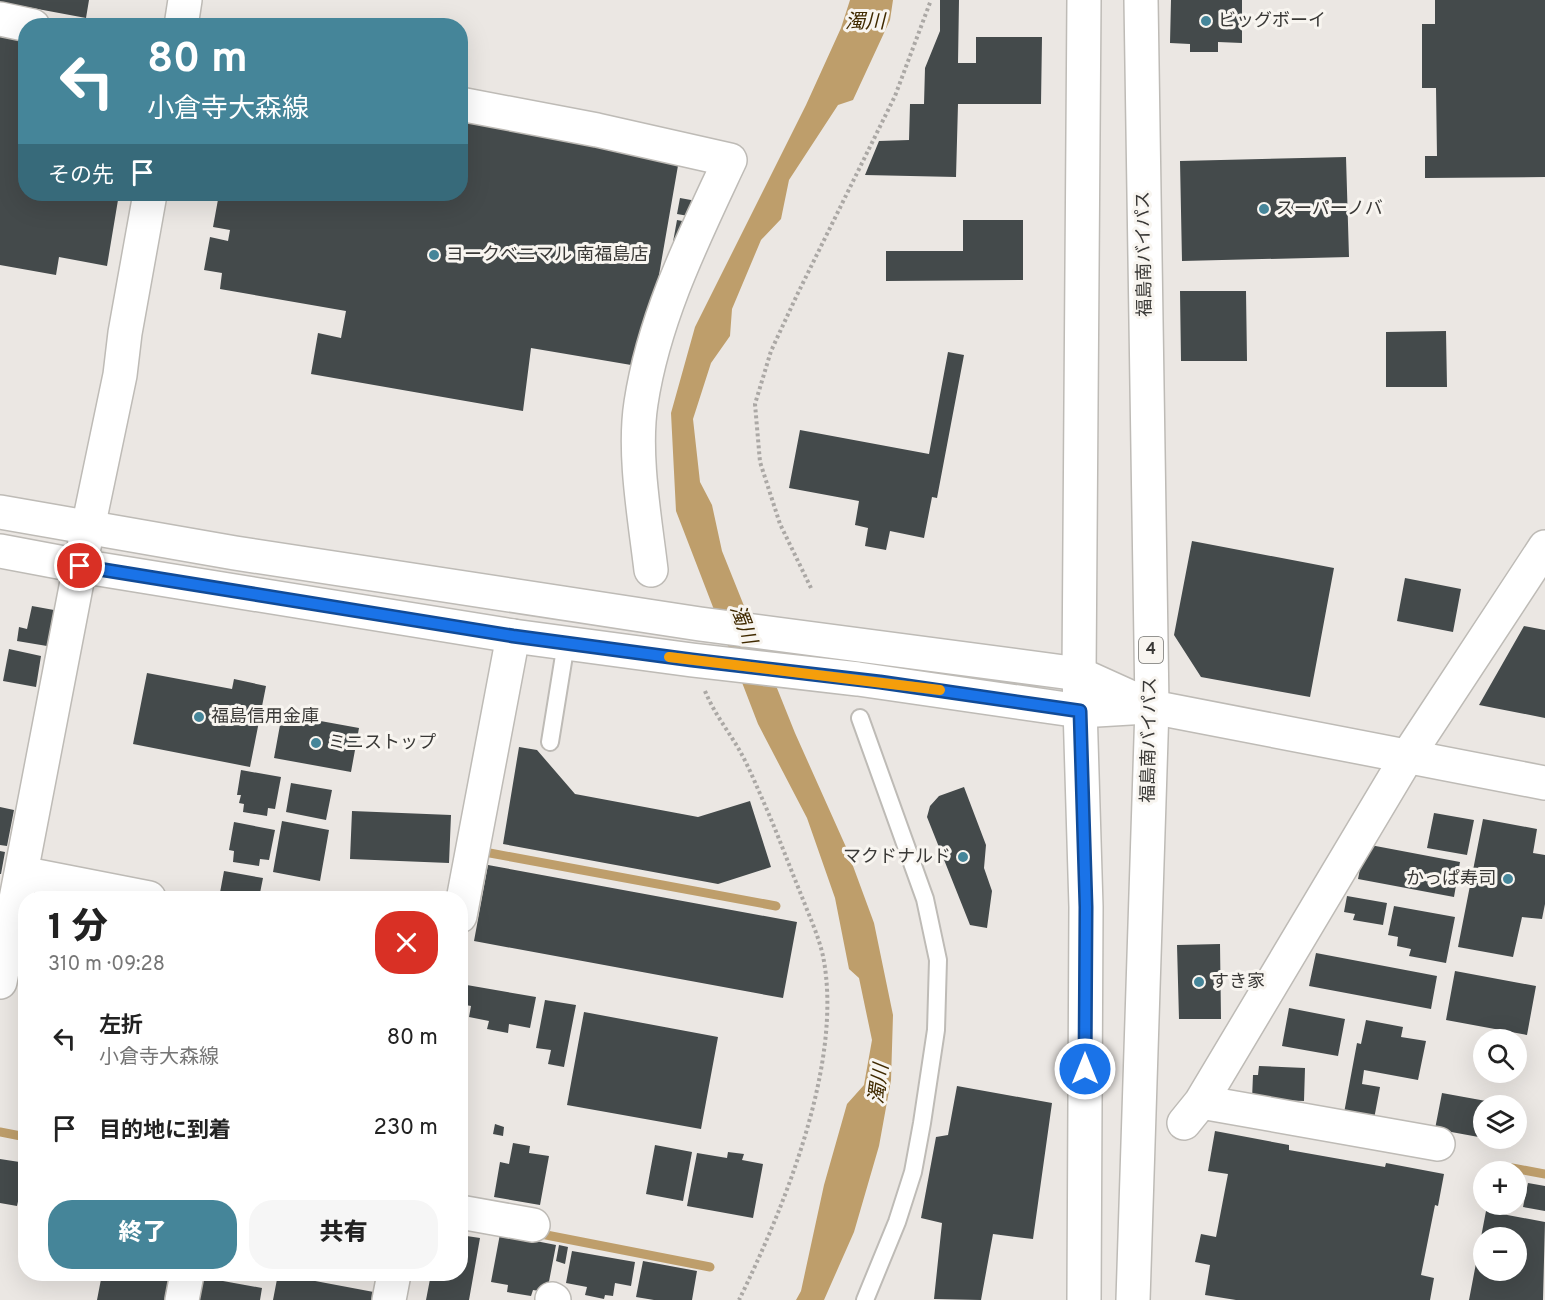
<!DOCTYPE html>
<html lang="ja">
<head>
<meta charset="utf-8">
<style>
  :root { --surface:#fff; --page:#f6f6f6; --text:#222; --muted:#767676; --accent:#458599 }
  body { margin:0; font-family:Overpass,"Noto Sans JP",sans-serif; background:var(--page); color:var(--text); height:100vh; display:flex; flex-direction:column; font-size:22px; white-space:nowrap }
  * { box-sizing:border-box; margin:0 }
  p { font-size:20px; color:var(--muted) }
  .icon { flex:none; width:33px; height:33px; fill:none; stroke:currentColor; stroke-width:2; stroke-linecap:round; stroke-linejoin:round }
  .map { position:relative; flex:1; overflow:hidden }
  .side { position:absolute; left:18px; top:891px; width:450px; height:390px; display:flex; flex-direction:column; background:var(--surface); border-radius:24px; box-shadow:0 6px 24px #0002 }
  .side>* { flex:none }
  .top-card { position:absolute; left:18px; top:18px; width:450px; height:183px; border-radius:24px; box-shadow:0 6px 24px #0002; background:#458599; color:#fff; overflow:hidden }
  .fabs { position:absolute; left:1473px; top:1029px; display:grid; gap:12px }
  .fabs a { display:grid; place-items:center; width:54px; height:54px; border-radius:50%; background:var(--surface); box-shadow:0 6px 24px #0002; font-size:30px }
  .pin { position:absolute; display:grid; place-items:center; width:51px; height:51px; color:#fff; margin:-26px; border:3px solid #fff; border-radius:50%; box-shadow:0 2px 6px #0007 }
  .me { position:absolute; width:66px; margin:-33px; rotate:0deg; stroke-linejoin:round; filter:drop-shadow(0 0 4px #0008) }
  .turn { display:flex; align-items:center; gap:21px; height:126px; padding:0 30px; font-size:27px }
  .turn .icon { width:78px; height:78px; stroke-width:2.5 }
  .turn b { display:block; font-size:42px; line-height:51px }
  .then { display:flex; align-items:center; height:57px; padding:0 30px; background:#0003; gap:12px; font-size:22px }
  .round { display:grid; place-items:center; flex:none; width:63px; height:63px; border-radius:24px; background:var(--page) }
  .head { display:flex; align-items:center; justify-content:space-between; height:102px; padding:0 30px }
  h1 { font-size:36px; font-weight:800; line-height:45px }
  .cta { display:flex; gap:12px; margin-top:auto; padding:12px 30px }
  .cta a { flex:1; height:69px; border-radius:24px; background:var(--accent); color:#fff; font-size:24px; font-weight:800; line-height:69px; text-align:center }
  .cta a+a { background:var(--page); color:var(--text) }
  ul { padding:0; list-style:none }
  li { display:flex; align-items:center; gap:18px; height:90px; padding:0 30px }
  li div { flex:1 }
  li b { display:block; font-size:22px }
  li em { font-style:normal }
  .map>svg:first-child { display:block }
  .water { fill:#be9e6b }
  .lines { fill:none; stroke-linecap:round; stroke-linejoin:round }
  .stream { stroke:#be9e6b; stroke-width:9 }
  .building { fill:#444a4b; fill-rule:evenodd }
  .lane-casing { stroke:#bebbb6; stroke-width:20 }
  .street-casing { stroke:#bebbb6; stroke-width:36 }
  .secondary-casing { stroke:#bebbb6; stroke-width:36 }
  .highway-casing { stroke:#bebbb6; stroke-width:36 }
  .path { stroke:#aba8a5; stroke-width:4; stroke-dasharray:3 3; stroke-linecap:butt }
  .lane { stroke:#fff; stroke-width:16 }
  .street { stroke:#fff; stroke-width:33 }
  .secondary { stroke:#fff; stroke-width:33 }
  .highway { stroke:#fff; stroke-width:33 }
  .route-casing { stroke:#114b97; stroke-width:15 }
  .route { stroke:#1a73e8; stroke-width:10 }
  .slow { stroke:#f59e0b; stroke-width:10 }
  .poi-dot { fill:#458599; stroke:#f8f5f0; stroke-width:2 }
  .labels { text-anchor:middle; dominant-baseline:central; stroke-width:6; stroke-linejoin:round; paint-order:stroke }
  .shield { fill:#f8f5f0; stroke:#72716e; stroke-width:1.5 }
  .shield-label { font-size:16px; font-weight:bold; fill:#393836 }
  .poi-label { font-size:18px; fill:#393836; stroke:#f8f5f0; text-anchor:start }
  .street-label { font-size:18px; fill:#393836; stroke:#f8f5f0 }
  .water-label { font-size:20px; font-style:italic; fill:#402a00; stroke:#f8f5f0 }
</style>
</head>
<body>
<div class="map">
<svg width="1545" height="1300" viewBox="0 0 1545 1300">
  <rect width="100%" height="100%" fill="#ebe7e3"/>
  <path class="water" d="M850 0H893L890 20 853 100 838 105 789 180 781 219 761 240 732 309 730 336 711 363 693 419 700 482 712 505 722 551 795 733 846 847 874 923 893 1015 891 1080 879 1146 854 1232 824 1300H796L801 1291 824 1185 847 1104 864 1085 872 1040 859 978 849 969 835 898 807 818 758 724 676 511 671 413 695 327 806 105 841 28Z"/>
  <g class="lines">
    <path class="stream" d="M479 851 776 906
      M0 1132 26 1137
      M1512 1168 1545 1174
      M536 1233 710 1267"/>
  </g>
  <path class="building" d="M0 0H89L86 18 0 2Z
    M940 0H959L958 63H976V37H1042L1041 104H958L956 177 865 175 879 141 909 140 910 104H924L925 68 940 31Z
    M1171 0H1242V43L1218 42V52H1190V44L1170 43Z
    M1435 0H1545V177L1425 178V156H1437L1436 88H1422V24H1435Z
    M0 34 26 39V194H119L107 266 59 257 56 275 0 265Z
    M460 116 680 154 643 367 531 348 523 411 311 374 318 333 341 338 346 311 220 289 222 273 204 270 210 237 228 241 230 230 213 227 219 194H460Z
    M1346 157 1349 257 1182 261 1180 161Z
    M680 198 702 202 700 218 677 214Z
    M677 220 693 223 689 245 673 242Z
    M963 220H1023V280L886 281V251H963Z
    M1180 291H1246L1247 361H1181Z
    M1446 331 1447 387H1386V332Z
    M948 352 964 355 937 498 932 497 924 538 890 531 886 550 865 546 868 528 855 525 859 501 789 488 800 430 929 454Z
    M1192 541 1334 568 1310 697 1201 677 1174 635Z
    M1405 578 1461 589 1453 632 1397 621Z
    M32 606 54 610 47 646 17 641 19 627 27 629Z
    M1524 626 1545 630V718L1479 705Z
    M9 649 41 656 36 687 3 681Z
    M147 673 232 689 234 679 266 686 250 767 133 744Z
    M282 714 359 728 351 772 274 758Z
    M519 747 537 750 575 794 698 817 750 801 771 867 718 884 503 844Z
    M241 770 281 777 275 809 268 808 267 816 243 812 244 804 239 803 241 795H237Z
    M291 783 332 790 326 820 286 812Z
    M964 787 986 845 984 868 992 891 987 928 970 925 927 817 930 806 939 796Z
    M0 807 14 810 7 846 0 845Z
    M352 811 451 815 449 863 350 859Z
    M1434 813 1474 820 1467 855 1427 848Z
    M1483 819 1537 829 1533 853 1545 855V904L1542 919 1522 917 1513 957 1458 947Z
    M282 821 329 830 320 881 273 872Z
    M234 822 275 830 269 860 260 859 259 866 233 862 234 851 229 850Z
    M1365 844 1460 862 1454 897 1358 879Z
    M0 851 5 852 1 874H0Z
    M488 865 797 922 783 998 474 941Z
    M224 871 263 878 259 898H219Z
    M1347 896 1387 903 1383 925 1353 920 1355 914 1344 912Z
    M1394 906 1455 917 1446 963 1409 956 1411 949 1397 946 1398 937 1388 935Z
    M1220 944 1221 1019H1179L1177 945Z
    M1316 953 1437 976 1431 1009 1309 986Z
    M1455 971 1536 986 1527 1035 1446 1020Z
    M461 984 536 997 530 1028 509 1024 508 1033 487 1029 489 1021 469 1017 471 1006 460 1004Z
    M545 1000 576 1005 564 1067 548 1064 551 1050 536 1048Z
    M1289 1008 1345 1019 1338 1056 1282 1046Z
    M584 1012 718 1037 701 1129 567 1105Z
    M1366 1020 1403 1027 1401 1037 1426 1041 1418 1080 1364 1070 1362 1084 1380 1087 1374 1119 1344 1113 1357 1043 1361 1044Z
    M1259 1066 1305 1068 1304 1101 1252 1099 1253 1075H1258Z
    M957 1086 1052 1103 1033 1239 993 1234 981 1300 934 1299 942 1223 921 1218 936 1137 948 1135Z
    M1442 1093 1497 1103V1106H1484V1138L1435 1129Z
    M495 1124 504 1127 503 1136 493 1134Z
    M1215 1131 1289 1145V1150L1385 1167 1386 1163 1444 1174 1438 1206 1435 1205 1421 1275 1434 1278 1430 1300H1236L1205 1295 1210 1265 1195 1262 1201 1234 1216 1237 1228 1174 1208 1171Z
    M513 1143 530 1146 529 1153 549 1156 540 1205 494 1197 500 1162 509 1164Z
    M655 1145 692 1152 683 1201 646 1194Z
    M728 1152 744 1154 742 1160 763 1164 753 1218 687 1206 697 1153 727 1158Z
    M0 1159 26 1163V1198L19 1197 17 1206 0 1203Z
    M1528 1183 1545 1186V1211L1523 1207Z
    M1486 1211 1545 1222 1543 1300H1469ZM1484 1238H1516V1270H1484Z
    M500 1234 556 1245 547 1292 533 1290 531 1296 507 1292 508 1285 491 1282Z
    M460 1235 480 1238 469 1300H426L431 1274H460Z
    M559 1245 568 1247 565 1264 556 1261Z
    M572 1251 635 1262 631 1286 615 1283 613 1296 605 1295 604 1299 585 1295 587 1287 566 1283Z
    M643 1261 697 1271 692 1300H654L636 1297Z
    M102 1274H170L166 1300H97Z
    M278 1274 379 1293 377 1300H273Z
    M201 1277 262 1288 260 1300H196Z"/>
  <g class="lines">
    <defs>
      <path id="lane" d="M860 718 925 899 938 960 936 1030 922 1123 913 1172 897 1222 865 1300
        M550 742 566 643"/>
      <path id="street" d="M0 19 33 26
        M181 26 185 0
        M460 104 597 130 730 160C694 237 654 317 641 403 633 454 645 519 651 570
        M21 873 149 898
        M460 916 513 636
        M0 982 80 566 120 375 125 333 150 194
        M1201 1102 1438 1144
        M1184 1123 1201 1102 1407 757 1545 547
        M460 1212 533 1225
        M552 1299 554 1300
        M182 1300 187 1274
        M389 1300 394 1274"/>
      <path id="secondary" d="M0 512 235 553 700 624 1079 674 1152 707 1545 783
        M0 551 80 566 513 636 692 660 858 679 1080 711 1147 707"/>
      <path id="highway" d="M1084 0 1079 674 1086 907 1084 1300
        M1133 1300 1152 707 1141 0"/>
    </defs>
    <use href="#lane" class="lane-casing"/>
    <use href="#street" class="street-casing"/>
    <use href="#secondary" class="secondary-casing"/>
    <use href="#highway" class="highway-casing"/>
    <path class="path" d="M811 588 780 524 760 462 755 404 771 351 797 295 895 96 931 0
      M705 691C713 711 726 728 737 746 749 766 758 790 768 812 779 838 789 865 800 892 808 913 818 934 823 956 844 1061 785 1206 739 1300"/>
    <use href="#lane" class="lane"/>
    <use href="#street" class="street"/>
    <use href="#secondary" class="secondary"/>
    <use href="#highway" class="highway"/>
  </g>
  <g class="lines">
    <defs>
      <path id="route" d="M80 566 513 636 692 660 880 682 1080 711 1086 907 1085 1069"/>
    </defs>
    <use href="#route" class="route-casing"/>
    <use href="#route" class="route"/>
    <path class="slow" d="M669 657 940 690"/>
  </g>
  <g class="poi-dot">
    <circle cx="1206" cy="21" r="6"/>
    <circle cx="1264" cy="209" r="6"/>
    <circle cx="434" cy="255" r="6"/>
    <circle cx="199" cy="717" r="6"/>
    <circle cx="316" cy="743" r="6"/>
    <circle cx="963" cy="857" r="6"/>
    <circle cx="1508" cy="879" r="6"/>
    <circle cx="1199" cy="982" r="6"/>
  </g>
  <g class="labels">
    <rect class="shield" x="1139" y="637" width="24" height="26" rx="4.5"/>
    <g class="shield-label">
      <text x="1151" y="650">4</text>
    </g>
    <g class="poi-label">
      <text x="1218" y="21">ビッグボーイ</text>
      <text x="1276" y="209">スーパーノバ</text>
      <text x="446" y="255">ヨークベニマル 南福島店</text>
      <text x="211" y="717">福島信用金庫</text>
      <text x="328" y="743">ミニストップ</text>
      <text x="951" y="857" text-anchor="end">マクドナルド</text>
      <text x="1496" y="879" text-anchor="end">かっぱ寿司</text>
      <text x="1211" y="982">すき家</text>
    </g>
    <g class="street-label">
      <text transform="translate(1145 254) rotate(-91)">福島南バイパス</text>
      <text transform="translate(1150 740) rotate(-89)">福島南バイパス</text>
    </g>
    <g class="water-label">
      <text x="865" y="23">濁川</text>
      <text transform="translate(742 625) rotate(69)">濁川</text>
      <text transform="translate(880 1084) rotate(-82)">濁川</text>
    </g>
  </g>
</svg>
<div class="fabs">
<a><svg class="icon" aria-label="search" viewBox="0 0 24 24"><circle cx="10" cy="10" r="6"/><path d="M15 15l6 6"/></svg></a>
<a><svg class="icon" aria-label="layers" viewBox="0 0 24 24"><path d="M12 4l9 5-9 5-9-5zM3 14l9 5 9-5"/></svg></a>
<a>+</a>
<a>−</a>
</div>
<div class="pin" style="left:80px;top:566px;background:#d93025"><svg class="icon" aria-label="arrive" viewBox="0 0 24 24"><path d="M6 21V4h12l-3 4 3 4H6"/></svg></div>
<svg class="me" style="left:1085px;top:1069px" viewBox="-20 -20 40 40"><circle r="17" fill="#1a73e8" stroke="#fff" stroke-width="3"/><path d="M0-11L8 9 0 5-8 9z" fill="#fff"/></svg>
<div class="top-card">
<div class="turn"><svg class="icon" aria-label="left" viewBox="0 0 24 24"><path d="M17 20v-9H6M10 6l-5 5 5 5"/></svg><div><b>80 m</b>小倉寺大森線</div></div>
<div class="then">その先<svg class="icon" aria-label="arrive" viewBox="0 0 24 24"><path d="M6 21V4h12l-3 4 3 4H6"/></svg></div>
</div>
<section class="side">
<div class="head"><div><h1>1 分</h1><p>310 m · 09:28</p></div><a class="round" style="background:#d93025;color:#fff"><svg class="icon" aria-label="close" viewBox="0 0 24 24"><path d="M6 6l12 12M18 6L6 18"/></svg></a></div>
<ul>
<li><svg class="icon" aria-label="left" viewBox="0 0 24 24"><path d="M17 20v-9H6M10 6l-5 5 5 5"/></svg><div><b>左折</b><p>小倉寺大森線</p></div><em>80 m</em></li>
<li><svg class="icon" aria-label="arrive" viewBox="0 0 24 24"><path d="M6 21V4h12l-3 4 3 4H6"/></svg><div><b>目的地に到着</b></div><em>230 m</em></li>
</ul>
<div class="cta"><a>終了</a><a>共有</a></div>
</section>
</div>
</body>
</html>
